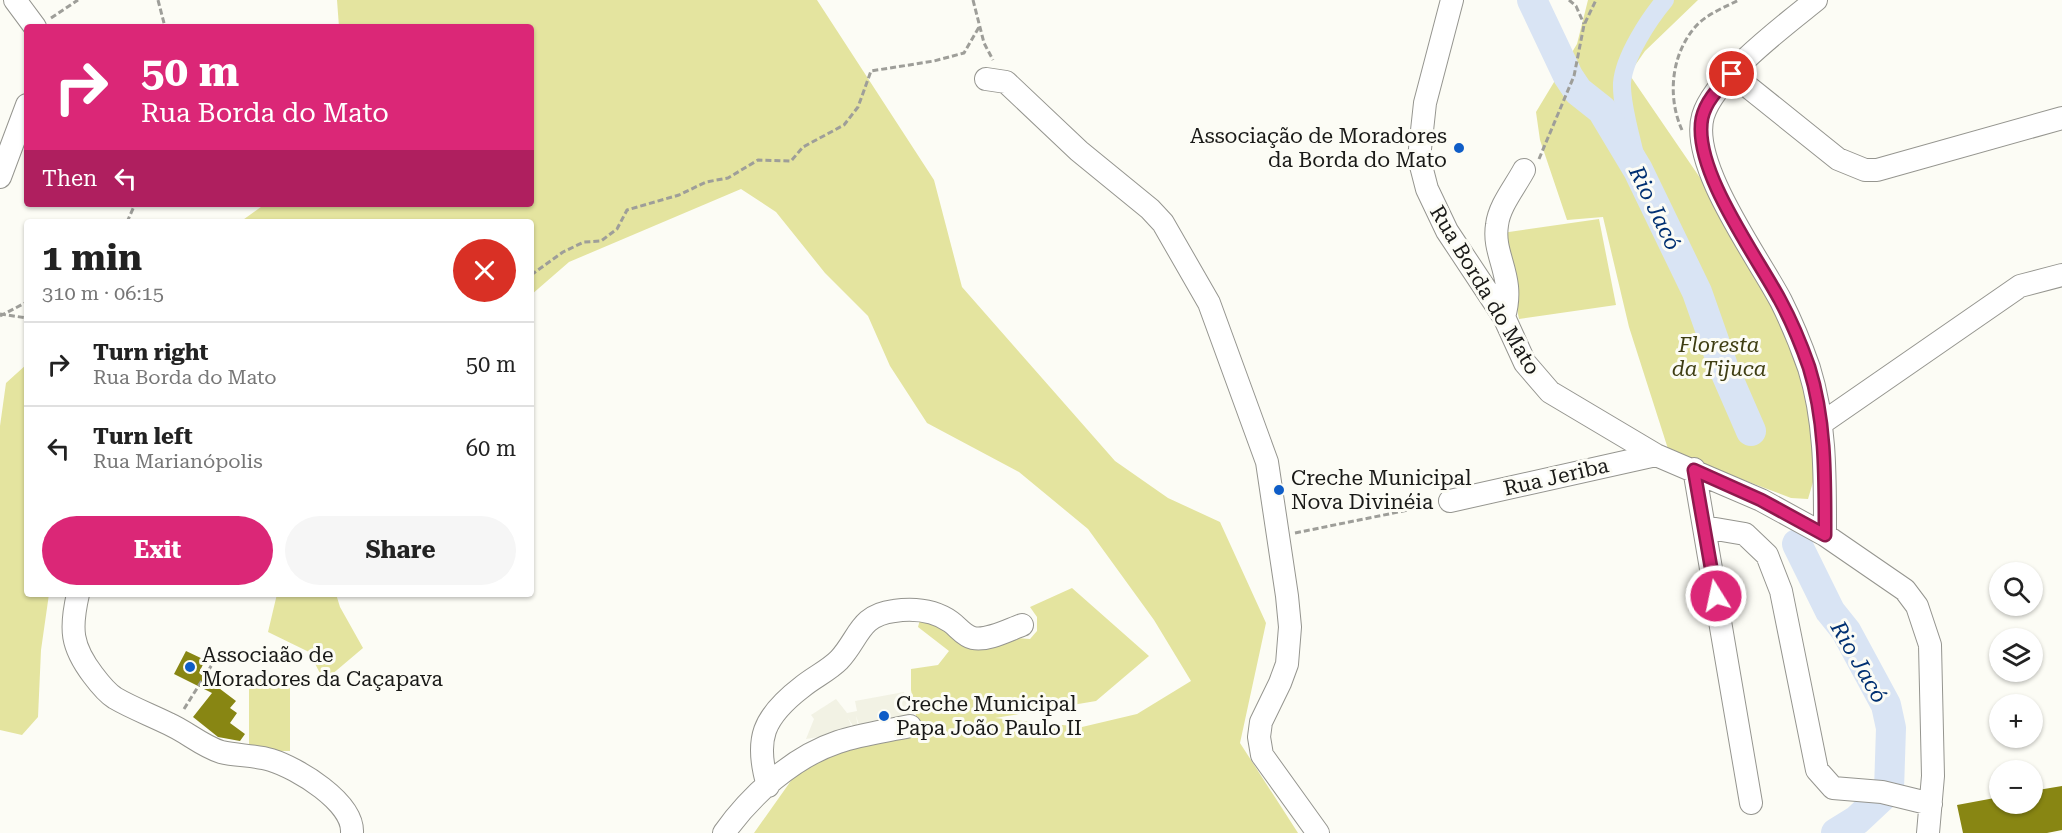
<!DOCTYPE html>
<html lang="en">
<head>
<meta charset="utf-8">
<style>
  :root { --surface:#fff; --page:#f6f6f6; --text:#222; --muted:#767676; --line:#e0e0e0; --accent:#db2777 }
  body { margin:0; font-family:"Roboto Serif",serif; background:var(--page); color:var(--text); height:100vh; display:flex; flex-direction:column; font-size:22px; white-space:nowrap }
  * { box-sizing:border-box; margin:0 }
  p { font-size:20px; color:var(--muted) }
  .icon { flex:none; width:33px; height:33px; fill:none; stroke:currentColor; stroke-width:2; stroke-linecap:round; stroke-linejoin:round }
  .map { position:relative; flex:1; overflow:hidden }
  .panel { position:absolute; left:24px; top:219px; width:510px; height:378px; display:flex; flex-direction:column; background:var(--surface); border-radius:6px; box-shadow:0 2px 4px #0004 }
  .panel>* { flex:none }
  .top-card { position:absolute; left:24px; top:24px; width:510px; height:183px; border-radius:6px; box-shadow:0 2px 4px #0004; background:#db2777; color:#fff; overflow:hidden }
  .controls { position:absolute; left:1989px; top:562px; display:grid; gap:12px }
  .controls a { display:grid; place-items:center; width:54px; height:54px; border-radius:50%; background:var(--surface); box-shadow:0 2px 4px #0004; font-size:30px }
  .pin { position:absolute; display:grid; place-items:center; width:51px; height:51px; color:#fff; margin:-26px; border:3px solid #fff; border-radius:50%; box-shadow:0 2px 6px #0007 }
  .me { position:absolute; width:66px; margin:-33px; rotate:350deg; stroke-linejoin:round; filter:drop-shadow(0 0 4px #0008) }
  .turn { display:flex; align-items:center; gap:21px; height:126px; padding:0 18px; font-size:27px }
  .turn .icon { width:78px; height:78px; stroke-width:2.5 }
  .turn b { display:block; font-size:42px; line-height:51px }
  .then { display:flex; align-items:center; height:57px; padding:0 18px; background:#0003; gap:12px; font-size:22px }
  .round { display:grid; place-items:center; flex:none; width:63px; height:63px; border-radius:32px; background:var(--page) }
  .headline { display:flex; align-items:center; justify-content:space-between; height:102px; padding:0 18px }
  h1 { font-size:36px; font-weight:700; line-height:45px }
  .button { display:flex; gap:12px; margin-top:auto; padding:12px 18px }
  .button a { flex:1; height:69px; border-radius:36px; background:var(--accent); color:#fff; font-size:24px; font-weight:700; line-height:69px; text-align:center }
  .button a+a { background:var(--page); color:var(--text) }
  ul { padding:0; list-style:none }
  li { display:flex; align-items:center; gap:18px; height:84px; padding:0 18px; border-top:2px solid var(--line) }
  li div { flex:1 }
  li b { display:block; font-size:22px }
  li em { font-style:normal }
  .map>svg:first-child { display:block }
  .built { fill:#f2f2e4 }
  .green { fill:#e4e49f }
  .lines { fill:none; stroke-linecap:round; stroke-linejoin:round }
  .canal { stroke:#d9e4f4; stroke-width:18 }
  .river { stroke:#d9e4f4; stroke-width:30 }
  .building { fill:#888613 }
  .minor-casing { stroke:#95958f; stroke-width:24 }
  .path { stroke:#9e9e99; stroke-width:3; stroke-dasharray:6 3; stroke-linecap:butt }
  .minor { stroke:#fff; stroke-width:22 }
  .route-casing { stroke:#8e194d; stroke-width:15 }
  .route { stroke:#db2777; stroke-width:10 }
  .poi-dot { fill:#0f5dc7; stroke:#fcfcf5; stroke-width:2 }
  .labels { text-anchor:middle; dominant-baseline:central; stroke-width:6; stroke-linejoin:round; paint-order:stroke }
  .poi-label { font-size:21px; fill:#191917; stroke:#fcfcf5; text-anchor:start }
  .street-label { font-size:21px; fill:#191917; stroke:#fcfcf5 }
  .park-label { font-size:21px; font-style:italic; fill:#3f3e13; stroke:#fcfcf5 }
  .water-label { font-size:22px; font-style:italic; fill:#003072; stroke:#fcfcf5 }
</style>
</head>
<body>
<div class="map">
<svg width="2062" height="833" viewBox="0 0 2062 833">
  <rect width="100%" height="100%" fill="#fcfcf5"/>
  <path class="built" d="M904 692 911 720 861 731 856 716 858 727 853 726 848 718 851 725 827 741 825 736 806 739 814 719 811 715 836 699 847 713 857 711 855 701Z"/>
  <path class="green" d="M337 0H817L934 180 962 287 1115 461 1168 498 1220 522 1266 623 1240 743 1298 833H754L800 768 858 744 919 731 911 690V669L938 665 949 651 918 627 921 616 1000 637 1030 639 1037 631V617L1030 607 1072 588 1149 656 1096 701 995 718 1082 727 1137 714 1191 681 1154 620 1088 529 1019 472 927 423 890 366 868 316 825 273 776 212 741 189 569 262 531 295V222H240L265 204H531V27H339Z
    M1588 0H1698L1645 51 1629 74 1746 245 1790 328 1814 409 1813 482 1808 499 1791 498 1669 452 1629 327 1603 217 1567 220 1540 140 1536 112 1577 44Z
    M1599 219 1616 305 1519 319 1502 233Z
    M27 364V594H49L41 650 38 717 22 735 0 730V426L6 383Z
    M277 594H336L340 607 363 648 324 681 309 652 268 632Z
    M249 679H290V751H249Z"/>
  <g class="lines">
    <path class="canal" d="M1638 170C1634 144 1621 108 1622 83 1624 57 1649 19 1665 0"/>
    <path class="river" d="M1532 0 1568 76 1578 91 1602 110 1638 170 1697 292 1724 369 1751 431
      M1797 544 1830 611 1846 631 1886 705 1891 728 1889 790 1857 820 1836 833"/>
  </g>
  <path class="building" d="M186 651 205 660 199 673 236 701 230 708 237 713 230 723 245 734 240 741 218 737 193 717 212 693 174 674Z
    M2062 786V830L2047 833H1963L1957 805 2000 797V804H2032V791Z"/>
  <g class="lines">
    <defs>
      <path id="minor" d="M15 0 35 27
        M1452 0 1425 103 1419 158 1427 189 1447 231 1504 317 1525 363 1550 392 1656 455 1761 500 1825 535 1905 590 1917 606 1930 645 1933 776 1928 833
        M1816 0C1785 25 1714 78 1703 116 1689 164 1758 257 1781 301 1792 323 1801 345 1809 368 1826 422 1825 479 1825 535
        M1732 74 1838 159 1865 170H1877L2062 118
        M986 79 1006 82 1079 151 1150 209 1163 223 1209 303 1267 462 1287 596 1290 627 1287 664 1280 683 1261 722 1259 737 1262 755 1318 833
        M0 177 27 105
        M1504 317C1516 276 1492 256 1497 225 1499 206 1515 187 1524 170
        M1822 423 2020 286 2062 275
        M1694 469 1751 803
        M1450 501 1656 455
        M1704 527 1745 534 1767 555 1781 591 1817 770 1833 788 1882 792 1931 804
        M78 594C70 629 71 646 93 675 99 683 107 693 115 698 132 708 151 715 169 724 187 732 202 746 221 752 237 756 255 755 271 760 297 768 354 802 352 833
        M768 786C754 739 763 717 802 687 814 677 828 671 839 660 859 639 859 615 894 611 915 608 934 610 951 622 958 627 964 636 973 638 988 641 1008 630 1022 625
        M724 833C751 795 793 757 838 742 861 734 887 731 910 726"/>
    </defs>
    <use href="#minor" class="minor-casing"/>
    <path class="path" d="M158 0 165 27
      M973 0 984 43 993 60
      M1569 0 1576 6 1584 24
      M51 18 78 0
      M1682 130C1667 97 1671 54 1696 26 1707 14 1725 7 1739 0
      M1539 159 1574 76 1584 25 1596 0
      M127 222 135 204
      M531 275 563 252 584 242 601 241 617 229 627 210 679 195 706 182 728 178 758 160 791 161 803 147 844 125 858 107 871 71 934 61 964 53 979 27
      M0 314 27 318
      M0 316 27 302
      M1295 533 1433 505
      M184 709 213 663"/>
    <use href="#minor" class="minor"/>
  </g>
  <g class="lines">
    <defs>
      <path id="route" d="M1716 596 1694 470 1761 500 1825 535C1825 479 1826 421 1809 367 1801 344 1792 322 1780 300 1756 255 1692 169 1702 118 1706 100 1720 87 1732 74"/>
    </defs>
    <use href="#route" class="route-casing"/>
    <use href="#route" class="route"/>
  </g>
  <g class="poi-dot">
    <circle cx="1459" cy="148" r="6"/>
    <circle cx="1279" cy="490" r="6"/>
    <circle cx="190" cy="667" r="6"/>
    <circle cx="884" cy="716" r="6"/>
  </g>
  <g class="labels">
    <g class="poi-label">
      <text x="1447" y="136" text-anchor="end">Associação de Moradores<tspan x="1447" dy="24">da Borda do Mato</tspan></text>
      <text x="1291" y="478">Creche Municipal<tspan x="1291" dy="24">Nova Divinéia</tspan></text>
      <text x="202" y="655">Associaão de<tspan x="202" dy="24">Moradores da Caçapava</tspan></text>
      <text x="896" y="704">Creche Municipal<tspan x="896" dy="24">Papa João Paulo II</tspan></text>
    </g>
    <g class="street-label">
      <text transform="translate(1485 290) rotate(59)">Rua Borda do Mato</text>
      <text transform="translate(1556 477) rotate(-13)">Rua Jeriba</text>
    </g>
    <g class="park-label">
      <text x="1719" y="345">Floresta<tspan x="1719" dy="24">da Tijuca</tspan></text>
    </g>
    <g class="water-label">
      <text transform="translate(1655 208) rotate(64)">Rio Jacó</text>
      <text transform="translate(1859 662) rotate(60)">Rio Jacó</text>
    </g>
  </g>
</svg>
<div class="controls">
<a><svg class="icon" aria-label="search" viewBox="0 0 24 24"><circle cx="10" cy="10" r="6"/><path d="M15 15l6 6"/></svg></a>
<a><svg class="icon" aria-label="layers" viewBox="0 0 24 24"><path d="M12 4l9 5-9 5-9-5zM3 14l9 5 9-5"/></svg></a>
<a>+</a>
<a>−</a>
</div>
<div class="pin" style="left:1732px;top:74px;background:#d93025"><svg class="icon" aria-label="arrive" viewBox="0 0 24 24"><path d="M6 21V4h12l-3 4 3 4H6"/></svg></div>
<svg class="me" style="left:1716px;top:596px" viewBox="-20 -20 40 40"><circle r="17" fill="#db2777" stroke="#fff" stroke-width="3"/><path d="M0-11L8 9 0 5-8 9z" fill="#fff"/></svg>
<div class="top-card">
<div class="turn"><svg class="icon" aria-label="right" viewBox="0 0 24 24"><path d="M7 20v-9h11M14 6l5 5-5 5"/></svg><div><b>50 m</b>Rua Borda do Mato</div></div>
<div class="then">Then<svg class="icon" aria-label="left" viewBox="0 0 24 24"><path d="M17 20v-9H6M10 6l-5 5 5 5"/></svg></div>
</div>
<section class="panel">
<div class="headline"><div><h1>1 min</h1><p>310 m · 06:15</p></div><a class="round" style="background:#d93025;color:#fff"><svg class="icon" aria-label="close" viewBox="0 0 24 24"><path d="M6 6l12 12M18 6L6 18"/></svg></a></div>
<ul>
<li><svg class="icon" aria-label="right" viewBox="0 0 24 24"><path d="M7 20v-9h11M14 6l5 5-5 5"/></svg><div><b>Turn right</b><p>Rua Borda do Mato</p></div><em>50 m</em></li>
<li><svg class="icon" aria-label="left" viewBox="0 0 24 24"><path d="M17 20v-9H6M10 6l-5 5 5 5"/></svg><div><b>Turn left</b><p>Rua Marianópolis</p></div><em>60 m</em></li>
</ul>
<div class="button"><a>Exit</a><a>Share</a></div>
</section>
</div>
</body>
</html>
